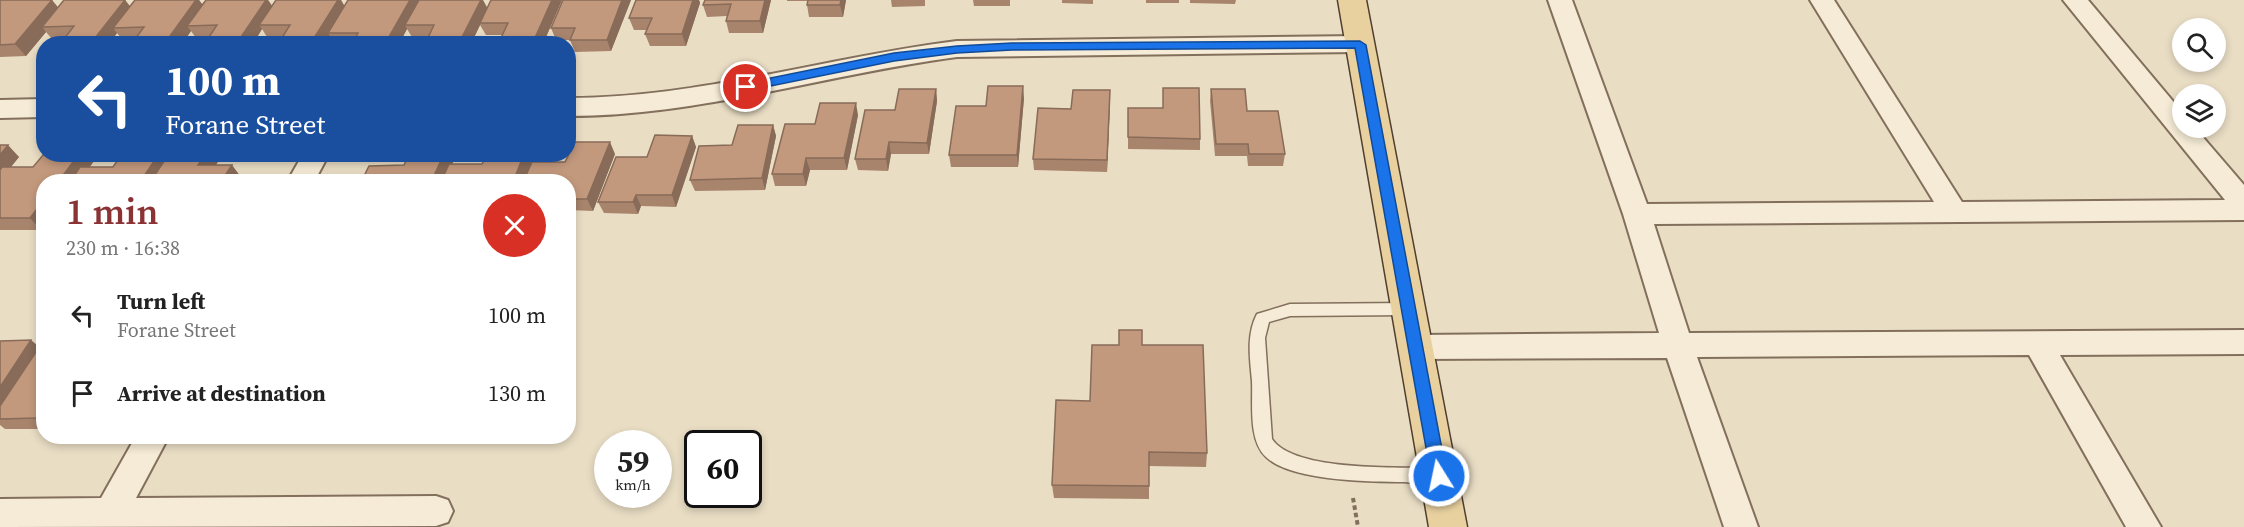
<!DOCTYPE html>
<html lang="en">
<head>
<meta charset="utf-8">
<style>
  :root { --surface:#fff; --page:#f2f2f2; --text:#222; --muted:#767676; --accent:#8a3234 }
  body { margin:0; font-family:"Source Serif 4",serif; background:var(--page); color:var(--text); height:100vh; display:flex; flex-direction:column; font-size:22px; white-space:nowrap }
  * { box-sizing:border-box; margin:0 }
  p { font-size:20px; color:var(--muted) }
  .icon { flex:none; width:33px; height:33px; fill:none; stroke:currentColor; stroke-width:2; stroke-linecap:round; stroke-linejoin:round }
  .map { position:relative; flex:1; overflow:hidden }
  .sheet { position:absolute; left:36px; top:174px; width:540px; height:270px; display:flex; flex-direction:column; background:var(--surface); border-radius:24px; box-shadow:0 3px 9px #0003 }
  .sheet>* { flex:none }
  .top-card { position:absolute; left:36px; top:36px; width:540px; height:126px; border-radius:24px; box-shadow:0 3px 9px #0003; background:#1a4fa0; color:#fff; overflow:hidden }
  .buttons { position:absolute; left:2172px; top:18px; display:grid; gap:12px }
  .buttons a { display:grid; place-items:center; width:54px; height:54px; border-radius:50%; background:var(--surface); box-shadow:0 3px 9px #0003; font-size:30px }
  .speed { position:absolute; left:594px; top:430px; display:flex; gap:12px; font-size:30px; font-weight:700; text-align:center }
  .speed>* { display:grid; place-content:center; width:78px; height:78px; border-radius:50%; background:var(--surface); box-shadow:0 3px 9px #0003; line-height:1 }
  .speed small { font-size:15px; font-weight:400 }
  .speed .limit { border:3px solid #111; border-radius:9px; background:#fff; color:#111 }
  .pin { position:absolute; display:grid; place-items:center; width:51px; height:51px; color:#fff; margin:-26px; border:3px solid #fff; border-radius:50%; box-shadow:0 2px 6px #0007 }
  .me { position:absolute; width:66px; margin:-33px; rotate:350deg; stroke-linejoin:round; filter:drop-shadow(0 0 4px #0008) }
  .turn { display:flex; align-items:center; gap:21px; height:126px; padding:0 30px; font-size:27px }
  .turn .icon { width:78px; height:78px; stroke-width:2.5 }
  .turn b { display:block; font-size:42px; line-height:51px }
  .round { display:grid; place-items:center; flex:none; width:63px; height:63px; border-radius:32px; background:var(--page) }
  .headline { display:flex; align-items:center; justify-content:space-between; height:102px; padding:0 30px }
  h1 { font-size:36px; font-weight:600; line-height:45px; color:var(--accent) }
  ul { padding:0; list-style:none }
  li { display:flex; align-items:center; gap:18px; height:78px; padding:0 30px }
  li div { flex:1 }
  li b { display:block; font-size:22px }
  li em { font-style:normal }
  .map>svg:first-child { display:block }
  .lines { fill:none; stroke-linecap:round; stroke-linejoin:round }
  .lane-casing { stroke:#826f5c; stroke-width:3 }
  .street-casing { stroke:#826f5c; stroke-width:4 }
  .primary-casing { stroke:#503e30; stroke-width:3 }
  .path { stroke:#826f5c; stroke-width:4; stroke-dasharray:4.5 3; stroke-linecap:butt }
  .lane { fill:#f5ebd6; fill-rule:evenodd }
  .street { fill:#f5ebd6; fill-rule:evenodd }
  .primary { fill:#e9d19f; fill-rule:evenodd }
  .wall { fill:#a8846c }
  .shaded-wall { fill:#886b58 }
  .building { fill:#c3997d; stroke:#886b58; stroke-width:1.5 }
  .route { fill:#1a73e8; stroke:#114b97; stroke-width:1.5 }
</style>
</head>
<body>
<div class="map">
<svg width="2244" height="527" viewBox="0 0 2244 527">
  <rect width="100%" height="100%" fill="#e9ddc4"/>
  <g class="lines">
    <defs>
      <path id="lane" d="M1409 303 1414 305 1417 309 1414 313 1409 315 1290 316 1269 322 1265 338 1272 439C1294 472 1401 467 1439 468L1445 471 1448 476 1445 481C1433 486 1417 483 1404 482 1370 482 1291 481 1266 457 1248 440 1253 404 1252 381 1250 359 1246 335 1257 314L1290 304Z"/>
      <path id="street" d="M1548 0H1572L1647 204 1934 202 1810 0H1834L1962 202 2225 200 2063 0H2088L2182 112V128H2195L2244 185V220L1654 224 1689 333 2244 330V354L2060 355 2161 527H2126L2029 355 1697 357 1758 527H1724L1667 358 1416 359 1405 356 1401 347 1405 338 1416 335 1659 333 1623 214Z
        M1360 36 1369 38 1372 44 1369 50 1360 52 957 57C827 74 700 116 568 116V98C700 98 827 57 957 41Z
        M44 99V117L0 118V100Z
        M303 154H329L314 182H287Z
        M136 436H169L136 498 436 496 448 500 453 511 448 522 436 526 0 527V499L101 498Z"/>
      <path id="primary" d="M1338 0H1366L1467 527H1429Z"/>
    </defs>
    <use href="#lane" class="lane-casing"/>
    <use href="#street" class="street-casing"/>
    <use href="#primary" class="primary-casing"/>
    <path class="path" d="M1353 498 1358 527"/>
    <use href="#lane" class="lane"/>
    <use href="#street" class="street"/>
    <use href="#primary" class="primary"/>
  </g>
  <path class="wall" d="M0 0 58 7 125 0 130 6 135 0H199L202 4 206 0H268L272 6 276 0H341L344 6 487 8 562 0 543 44H502L500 40 502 35H486L480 25 471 44H427L426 42 428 37H412L407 29 399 44H335L330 36 326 44H278L282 37H267L262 29 253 44H205L208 38H196L191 31 182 44H132L135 39H122L117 33 109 44H60L64 38 52 39 46 32 26 56 0 57Z
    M631 0 611 51 575 52 570 40H556L551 28Z
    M636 0H699L700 3 686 46H650L645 34 647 30H634L629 18Z
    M705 0H771L763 33H729L726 21 727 16 707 17 703 5Z
    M787 0H846L843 17H809L807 5 808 1H787Z
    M891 0H925V6L892 7Z
    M973 0H1010V6H974Z
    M1062 0H1093V4L1062 3Z
    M1146 0H1179V3H1146Z
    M1190 0H1236L1235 4 1190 3Z
    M1163 88 1200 139V150L1128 149V108H1163Z
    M936 89 937 101 929 154H891L888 171 858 170 855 159 895 110Z
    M1211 89 1247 111 1285 154 1283 166H1248L1247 156H1215L1210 101Z
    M1024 98 1018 167H951L949 155Z
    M1110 102 1107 172 1034 170 1033 159Z
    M858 115 847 170H810L806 186H775L772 174 815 124Z
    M773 125 776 136 765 190 695 191 690 180 732 145Z
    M692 136 696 147 676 207 641 206 638 214 604 213 598 202 647 157Z
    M0 145 19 157 11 167H33L44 154H93L96 158 90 167H113L122 154H219L221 157 216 165 241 177 238 182H44L41 230H0Z
    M487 154H536L532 162H565L615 154 593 211 568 210V182L452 164H482Z
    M0 341 39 347 44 343V429H5L0 425Z
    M1119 345 1207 453 1206 467 1149 466V499L1054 498 1052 485 1090 401Z"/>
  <path class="shaded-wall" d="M52 0 62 12 42 27 46 32 26 56 15 44Z
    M125 0 134 12 113 28 117 33 109 44H91Z
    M196 0H199L206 10 187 26 191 31 182 44H166L165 43Z
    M266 0H268L275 10 259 25 262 29 253 44H238L237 43Z
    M338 0H341L347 10 328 33 330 36 326 44H311Z
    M410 0H423L405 25 407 29 399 44H387L386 42Z
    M481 0H483L488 9 480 23V25L471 44H462L460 41Z
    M552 0H562L543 44H536L534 40Z
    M622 0H631L611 51 607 40Z
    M693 0H699L700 3 686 46 682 34Z
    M765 0H771L763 33 760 21Z
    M841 0H846L843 17 840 5Z
    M1023 86 1024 98 1018 167 1017 155Z
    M936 89 937 101 929 154 927 143Z
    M1110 90V102L1107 172V160Z
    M856 103 858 115 847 170 844 158Z
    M773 125 776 136 765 190 762 178Z
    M692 136 696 147 676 207 672 195Z
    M610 142 615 154 593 211 587 199Z
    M889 142 891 154 888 171 886 159Z
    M8 145 19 157 0 180V155Z
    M79 154H93L96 158 78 182H58Z
    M159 154H173L158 182H140Z
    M206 154H219L221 157 208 177 198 165Z
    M444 154H457L444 182H431Z
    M524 154H536L524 182H513Z
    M806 158 810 170 806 186 803 174Z
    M232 165 241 177 238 182H221Z
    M636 195 641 206 638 214 633 202Z
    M44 200V227L41 230 30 218Z
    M31 340 44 351 0 418V387Z
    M44 405V425L36 418Z"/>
  <path class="building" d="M0 0H52L15 44 0 45Z
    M64 0H125L91 43 60 44 74 26 42 27Z
    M135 0H196L165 43H132L144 27 113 28Z
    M206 0H266L237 43H205L217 25 187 26Z
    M276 0H338L311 43 300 44H278L290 25H259Z
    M348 0H410L386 42 353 43 358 33H328Z
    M419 0H481L460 41 426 42 434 25H405Z
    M491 0H552L534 40H500L508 23H480Z
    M563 0H622L607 40H570L575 28H551Z
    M636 0H693L682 34H645L652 18H629Z
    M705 0H765L760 21H726L731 4 703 5Z
    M808 0H841L840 5H807Z
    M988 86H1023L1017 155H949L956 106H986Z
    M1163 88H1199L1200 139 1128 137V108H1163Z
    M899 89H936L927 143 889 142 886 159H855L865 110H895Z
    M1211 89H1245L1247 111H1278L1285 154H1249L1248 144H1216Z
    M1073 90H1110L1107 160 1033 159 1038 108 1071 109Z
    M820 103H856L844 158H806L803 174H772L785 124H815Z
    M738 125H773L762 178 690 180 699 146 732 145Z
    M655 135 692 136 672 195H636L633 202H598L616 157H647Z
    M575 142H610L587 199H568V182H523L532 162H565Z
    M0 145H8L0 155Z
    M44 154H79L58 182H44V200L30 218H0V170L2 167H33Z
    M122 154H159L140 182H70L80 167H113Z
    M169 154H206L198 165H232L221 182H150Z
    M409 154H444L431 182H361L369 166 404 165Z
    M487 154H524L513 182H441L449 164H482Z
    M1119 330H1142V345H1203L1207 453 1149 452V486L1052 485 1056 400 1090 401 1092 345H1119Z
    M31 340 0 387V341Z
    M42 343H44V405L36 418 0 419V406Z"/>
  <path class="route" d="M1360 41 1366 45 1447 476 1444 481 1439 483 1433 481 1431 476 1355 48 1012 50 957 53 894 61 746 91 740 87 746 83 894 53 957 46 1012 43Z"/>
</svg>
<div class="buttons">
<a><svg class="icon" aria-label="search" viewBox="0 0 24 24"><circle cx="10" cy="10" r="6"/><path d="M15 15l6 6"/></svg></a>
<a><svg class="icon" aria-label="layers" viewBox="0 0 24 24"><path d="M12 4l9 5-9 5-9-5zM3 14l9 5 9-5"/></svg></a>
</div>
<div class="speed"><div>59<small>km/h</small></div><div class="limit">60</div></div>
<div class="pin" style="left:746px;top:87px;background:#d93025"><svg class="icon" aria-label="arrive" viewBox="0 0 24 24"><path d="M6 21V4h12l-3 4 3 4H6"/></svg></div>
<svg class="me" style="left:1439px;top:476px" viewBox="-20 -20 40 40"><circle r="17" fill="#1a73e8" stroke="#fff" stroke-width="3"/><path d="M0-11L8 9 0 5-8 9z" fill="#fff"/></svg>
<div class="top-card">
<div class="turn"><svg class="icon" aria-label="left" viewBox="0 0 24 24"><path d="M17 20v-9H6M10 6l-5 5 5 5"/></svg><div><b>100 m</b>Forane Street</div></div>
</div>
<section class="sheet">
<div class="headline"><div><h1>1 min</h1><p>230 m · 16:38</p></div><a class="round" style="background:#d93025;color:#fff"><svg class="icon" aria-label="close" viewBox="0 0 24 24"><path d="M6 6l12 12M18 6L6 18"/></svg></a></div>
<ul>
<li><svg class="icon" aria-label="left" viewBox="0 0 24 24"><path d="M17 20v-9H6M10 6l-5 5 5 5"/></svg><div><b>Turn left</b><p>Forane Street</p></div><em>100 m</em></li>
<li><svg class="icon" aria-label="arrive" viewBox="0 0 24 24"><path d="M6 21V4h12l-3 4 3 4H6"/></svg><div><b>Arrive at destination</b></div><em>130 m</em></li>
</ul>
</section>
</div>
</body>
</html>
